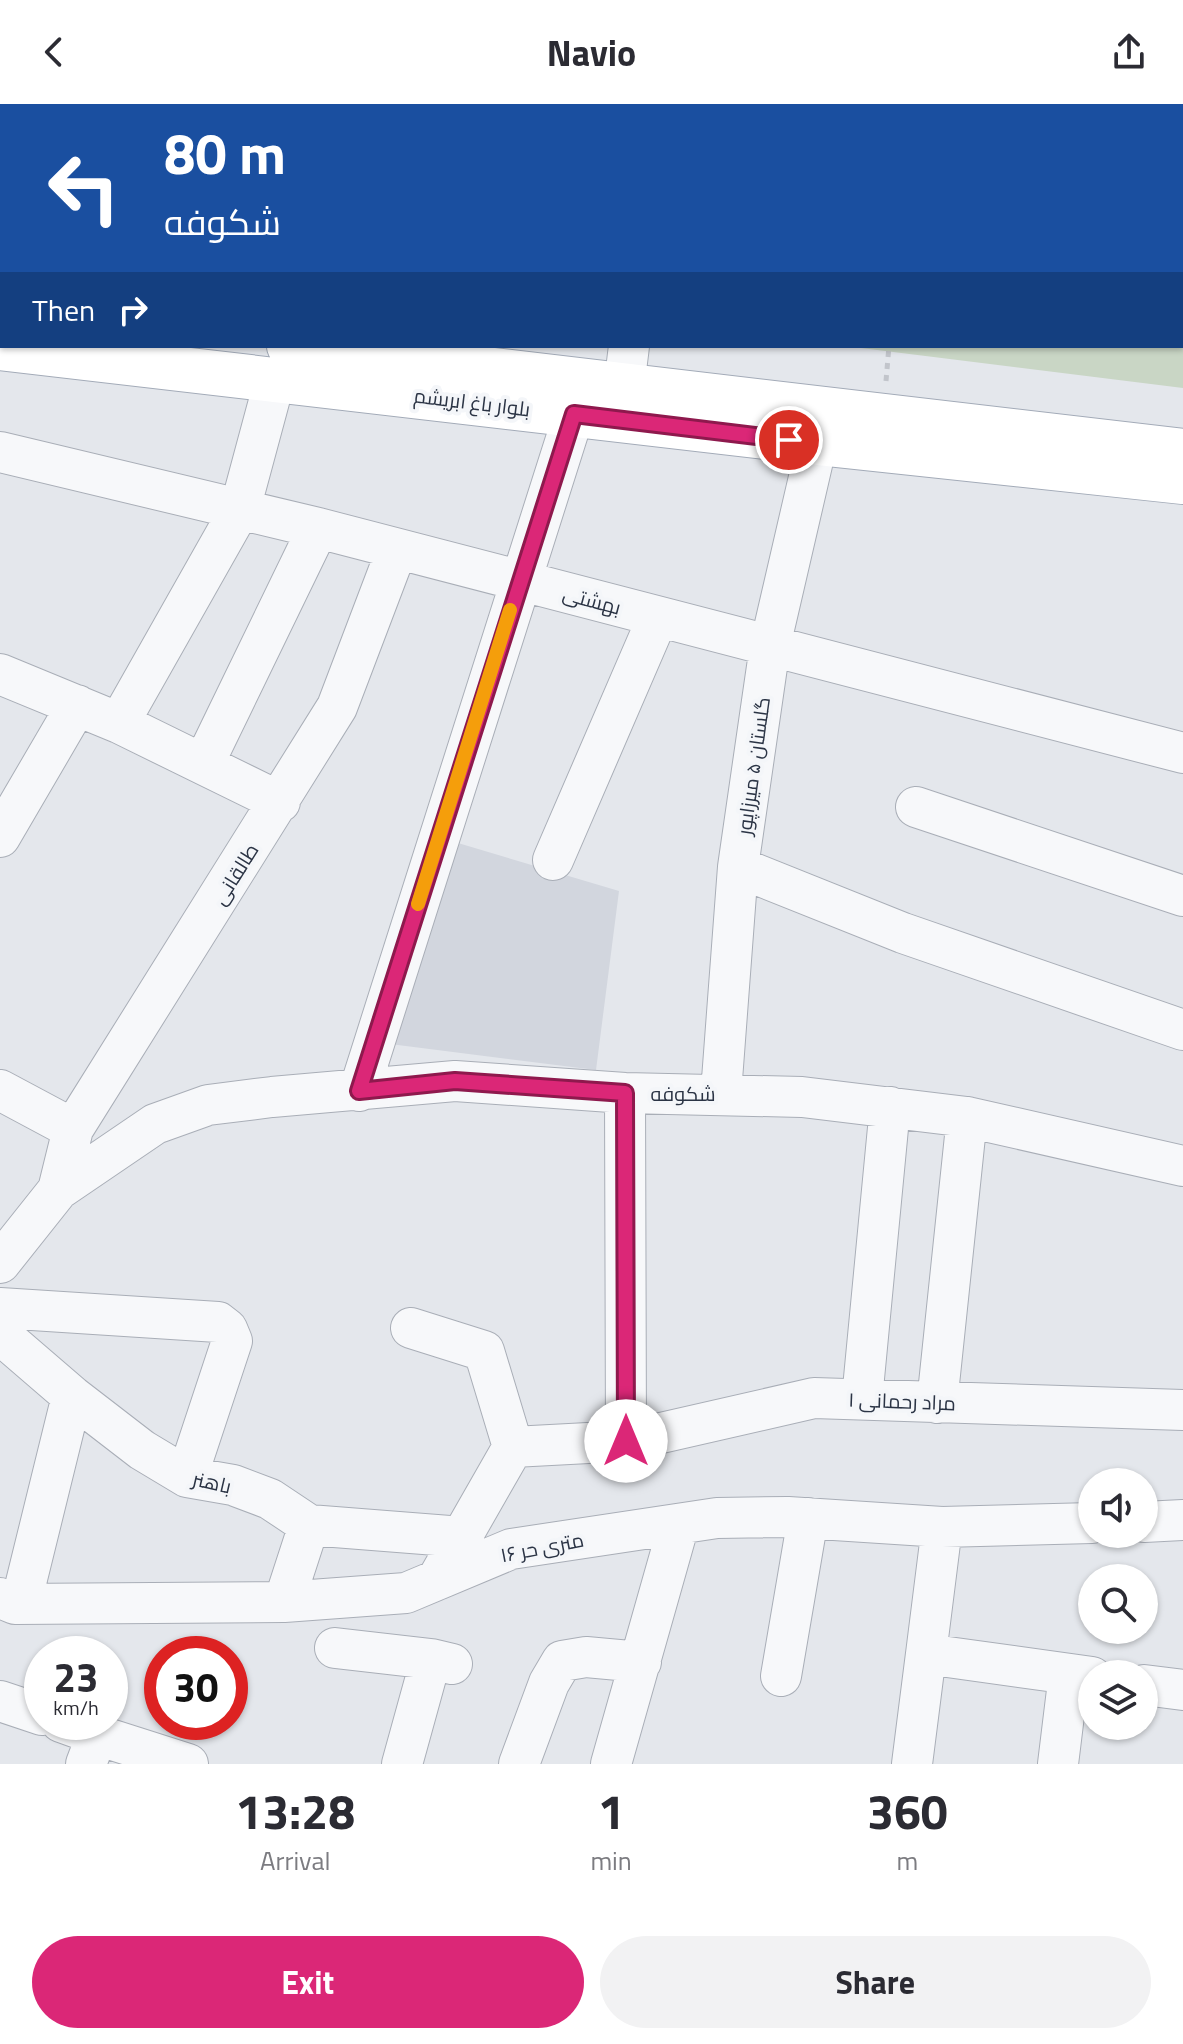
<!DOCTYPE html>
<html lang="en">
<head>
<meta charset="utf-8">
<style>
  :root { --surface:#fff; --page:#f2f2f3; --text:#2b2b33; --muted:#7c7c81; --accent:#db2777 }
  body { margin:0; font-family:"Titillium Web",Cairo,sans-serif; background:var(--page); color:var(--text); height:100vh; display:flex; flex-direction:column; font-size:30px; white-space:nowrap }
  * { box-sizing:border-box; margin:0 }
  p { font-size:26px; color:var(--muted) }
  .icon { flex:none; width:44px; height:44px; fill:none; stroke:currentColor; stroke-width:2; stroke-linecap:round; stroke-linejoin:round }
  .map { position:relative; height:1660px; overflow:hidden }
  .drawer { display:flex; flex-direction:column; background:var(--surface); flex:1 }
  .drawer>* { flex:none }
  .banner { position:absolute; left:0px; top:0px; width:1184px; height:244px; box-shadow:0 2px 6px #0004; background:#1a4fa0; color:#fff; overflow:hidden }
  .buttons { position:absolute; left:1078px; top:1364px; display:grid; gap:16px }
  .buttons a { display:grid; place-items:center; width:80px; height:80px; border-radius:50%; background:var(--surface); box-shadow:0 2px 6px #0004; font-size:40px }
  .speed { position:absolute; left:24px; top:1532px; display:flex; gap:16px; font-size:40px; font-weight:700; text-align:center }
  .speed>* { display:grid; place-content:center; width:104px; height:104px; border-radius:50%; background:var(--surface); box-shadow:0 2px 6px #0004; line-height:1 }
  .speed small { font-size:20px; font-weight:400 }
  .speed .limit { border:12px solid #d22; background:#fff; color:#111 }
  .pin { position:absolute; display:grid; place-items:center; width:68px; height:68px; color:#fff; margin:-34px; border:4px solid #fff; border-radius:50%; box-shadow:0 2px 8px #0007 }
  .me { position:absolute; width:88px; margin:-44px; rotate:0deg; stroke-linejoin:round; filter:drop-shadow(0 0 6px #0008) }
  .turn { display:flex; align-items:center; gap:28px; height:168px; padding:0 32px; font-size:36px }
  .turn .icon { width:104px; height:104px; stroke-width:2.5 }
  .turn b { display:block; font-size:56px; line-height:68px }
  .then { display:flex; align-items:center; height:76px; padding:0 32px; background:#0003; gap:16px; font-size:30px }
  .eta { display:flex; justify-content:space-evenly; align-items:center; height:136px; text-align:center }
  .eta b { font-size:48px; font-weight:700; line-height:56px }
  .button { display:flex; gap:16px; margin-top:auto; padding:16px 32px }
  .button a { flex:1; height:92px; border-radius:48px; background:var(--accent); color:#fff; font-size:32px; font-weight:700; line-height:92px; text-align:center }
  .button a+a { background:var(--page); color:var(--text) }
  header { display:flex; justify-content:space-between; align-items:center; height:104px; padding:0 32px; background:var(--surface); font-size:36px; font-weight:700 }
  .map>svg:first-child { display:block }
  .built { fill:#d2d6de }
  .green { fill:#c9d6c5 }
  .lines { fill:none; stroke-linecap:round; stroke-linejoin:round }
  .minor-casing { stroke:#a9aeb7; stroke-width:42 }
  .major-casing { stroke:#a3abb8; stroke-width:46 }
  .path { stroke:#c2c5cb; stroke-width:5; stroke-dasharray:6 6; stroke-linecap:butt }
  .minor { stroke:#f7f8fa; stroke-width:40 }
  .major { stroke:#fff; stroke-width:44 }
  .route-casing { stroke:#8e194d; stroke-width:20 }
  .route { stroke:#db2777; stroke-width:14 }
  .slow { stroke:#f59e0b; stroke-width:14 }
  .labels { text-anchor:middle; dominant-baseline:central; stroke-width:8; stroke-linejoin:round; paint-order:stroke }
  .street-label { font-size:20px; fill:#2b3445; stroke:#f4f6f9 }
</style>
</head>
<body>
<header><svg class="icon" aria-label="back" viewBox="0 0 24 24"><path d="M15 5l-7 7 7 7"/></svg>Navio<svg class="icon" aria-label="share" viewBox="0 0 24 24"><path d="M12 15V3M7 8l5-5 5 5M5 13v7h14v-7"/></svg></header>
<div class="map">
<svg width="1183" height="1660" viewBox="0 0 1183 1660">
  <rect width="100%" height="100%" fill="#e4e7ec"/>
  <path class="built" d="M0 0H729L2 2V182Z
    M458 739 619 787 596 966 390 940Z"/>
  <path class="green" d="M729 0H1183V284L845 242H1182V2H729Z"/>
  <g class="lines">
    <defs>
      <path id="minor" d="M660 2V0
        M620 315 629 242
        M0 348 318 424 1183 649
        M0 570 119 619 280 698
        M119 619 240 405 275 275
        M204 659 318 424
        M916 703 1183 792
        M0 733 77 601
        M553 756 658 513
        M738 763 903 829 1183 926
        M0 986 73 1025
        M359 987 574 310
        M625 989 626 1337
        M721 989 738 763 770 542 817 339
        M58 1086 73 1025 337 603 397 445
        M0 1159 58 1086 155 1020 208 1001 272 993 455 977 625 989 802 993 967 1013 1183 1062
        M0 1204 218 1218 227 1225 232 1237 187 1373
        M411 1224 484 1247 513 1343
        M0 1230 72 1292 142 1346 187 1373 233 1381 270 1395 309 1421 462 1433
        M862 1295 890 1003
        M937 1299 967 1013
        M1144 1418 1183 1416
        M942 1423 926 1550 1092 1573
        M437 1476 513 1343 626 1337 814 1294 1183 1306
        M0 1494 15 1500 284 1498 406 1489 511 1445 717 1414 788 1413 942 1423 1092 1419
        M284 1498 309 1421
        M21 1499 72 1292
        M335 1544 431 1555
        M781 1572 808 1414
        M1144 1581 1183 1586
        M0 1597 42 1611
        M61 1618 97 1631 86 1660
        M97 1631 188 1660
        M402 1660 431 1555 452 1560
        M519 1660 549 1579 562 1557 586 1553 641 1558
        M611 1660 679 1420
        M912 1660 926 1550
        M1058 1660 1069 1570"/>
      <path id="major" d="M0 209H2
        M289 242 1183 347
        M0 244 817 339 1183 378"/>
    </defs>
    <use href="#minor" class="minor-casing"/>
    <use href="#major" class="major-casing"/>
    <path class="path" d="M918 2 919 0
      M886 277 889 242"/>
    <use href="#minor" class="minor"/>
    <use href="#major" class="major"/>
  </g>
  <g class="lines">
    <defs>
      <path id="route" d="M626 1337 625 989 455 977 359 987 574 310 789 336"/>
    </defs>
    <use href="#route" class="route-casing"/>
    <use href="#route" class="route"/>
    <path class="slow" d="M418 800 510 506"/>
  </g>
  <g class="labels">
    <g class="street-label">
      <text transform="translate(472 298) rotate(7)">بلوار باغ ابریشم</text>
      <text transform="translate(592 496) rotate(15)">بهشتی</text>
      <text transform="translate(753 662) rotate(-82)">گلستان ۵ میرزاپور</text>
      <text transform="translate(235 770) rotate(-58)">طالقانی</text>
      <text x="683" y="989">شکوفه</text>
      <text transform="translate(902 1297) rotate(2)">مراد رحمانی ۱</text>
      <text transform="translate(212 1378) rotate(13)">باهنر</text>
      <text transform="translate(542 1443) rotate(-11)">۱۶ متری حر</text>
    </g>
  </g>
</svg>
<div class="buttons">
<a><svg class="icon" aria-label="sound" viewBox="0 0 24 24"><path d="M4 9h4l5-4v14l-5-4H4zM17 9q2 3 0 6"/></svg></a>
<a><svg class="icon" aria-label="search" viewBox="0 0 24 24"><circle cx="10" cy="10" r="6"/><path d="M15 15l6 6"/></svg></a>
<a><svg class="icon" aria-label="layers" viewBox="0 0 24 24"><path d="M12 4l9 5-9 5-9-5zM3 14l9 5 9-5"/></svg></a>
</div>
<div class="speed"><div>23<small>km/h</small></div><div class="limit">30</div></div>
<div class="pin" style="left:789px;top:336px;background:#d93025"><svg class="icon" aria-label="arrive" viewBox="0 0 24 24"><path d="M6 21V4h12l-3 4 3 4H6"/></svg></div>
<svg class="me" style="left:626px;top:1337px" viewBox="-20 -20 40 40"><circle r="19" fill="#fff"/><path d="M0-13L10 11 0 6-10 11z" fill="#db2777"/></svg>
<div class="banner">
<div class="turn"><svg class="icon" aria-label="left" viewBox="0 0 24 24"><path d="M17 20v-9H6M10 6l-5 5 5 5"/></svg><div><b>80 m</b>شکوفه</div></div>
<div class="then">Then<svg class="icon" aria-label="right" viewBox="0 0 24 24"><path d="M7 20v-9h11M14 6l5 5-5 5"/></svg></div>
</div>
</div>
<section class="drawer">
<div class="eta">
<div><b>13:28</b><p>Arrival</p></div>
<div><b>1</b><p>min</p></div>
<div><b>360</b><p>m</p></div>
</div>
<div class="button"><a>Exit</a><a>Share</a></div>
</section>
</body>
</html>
